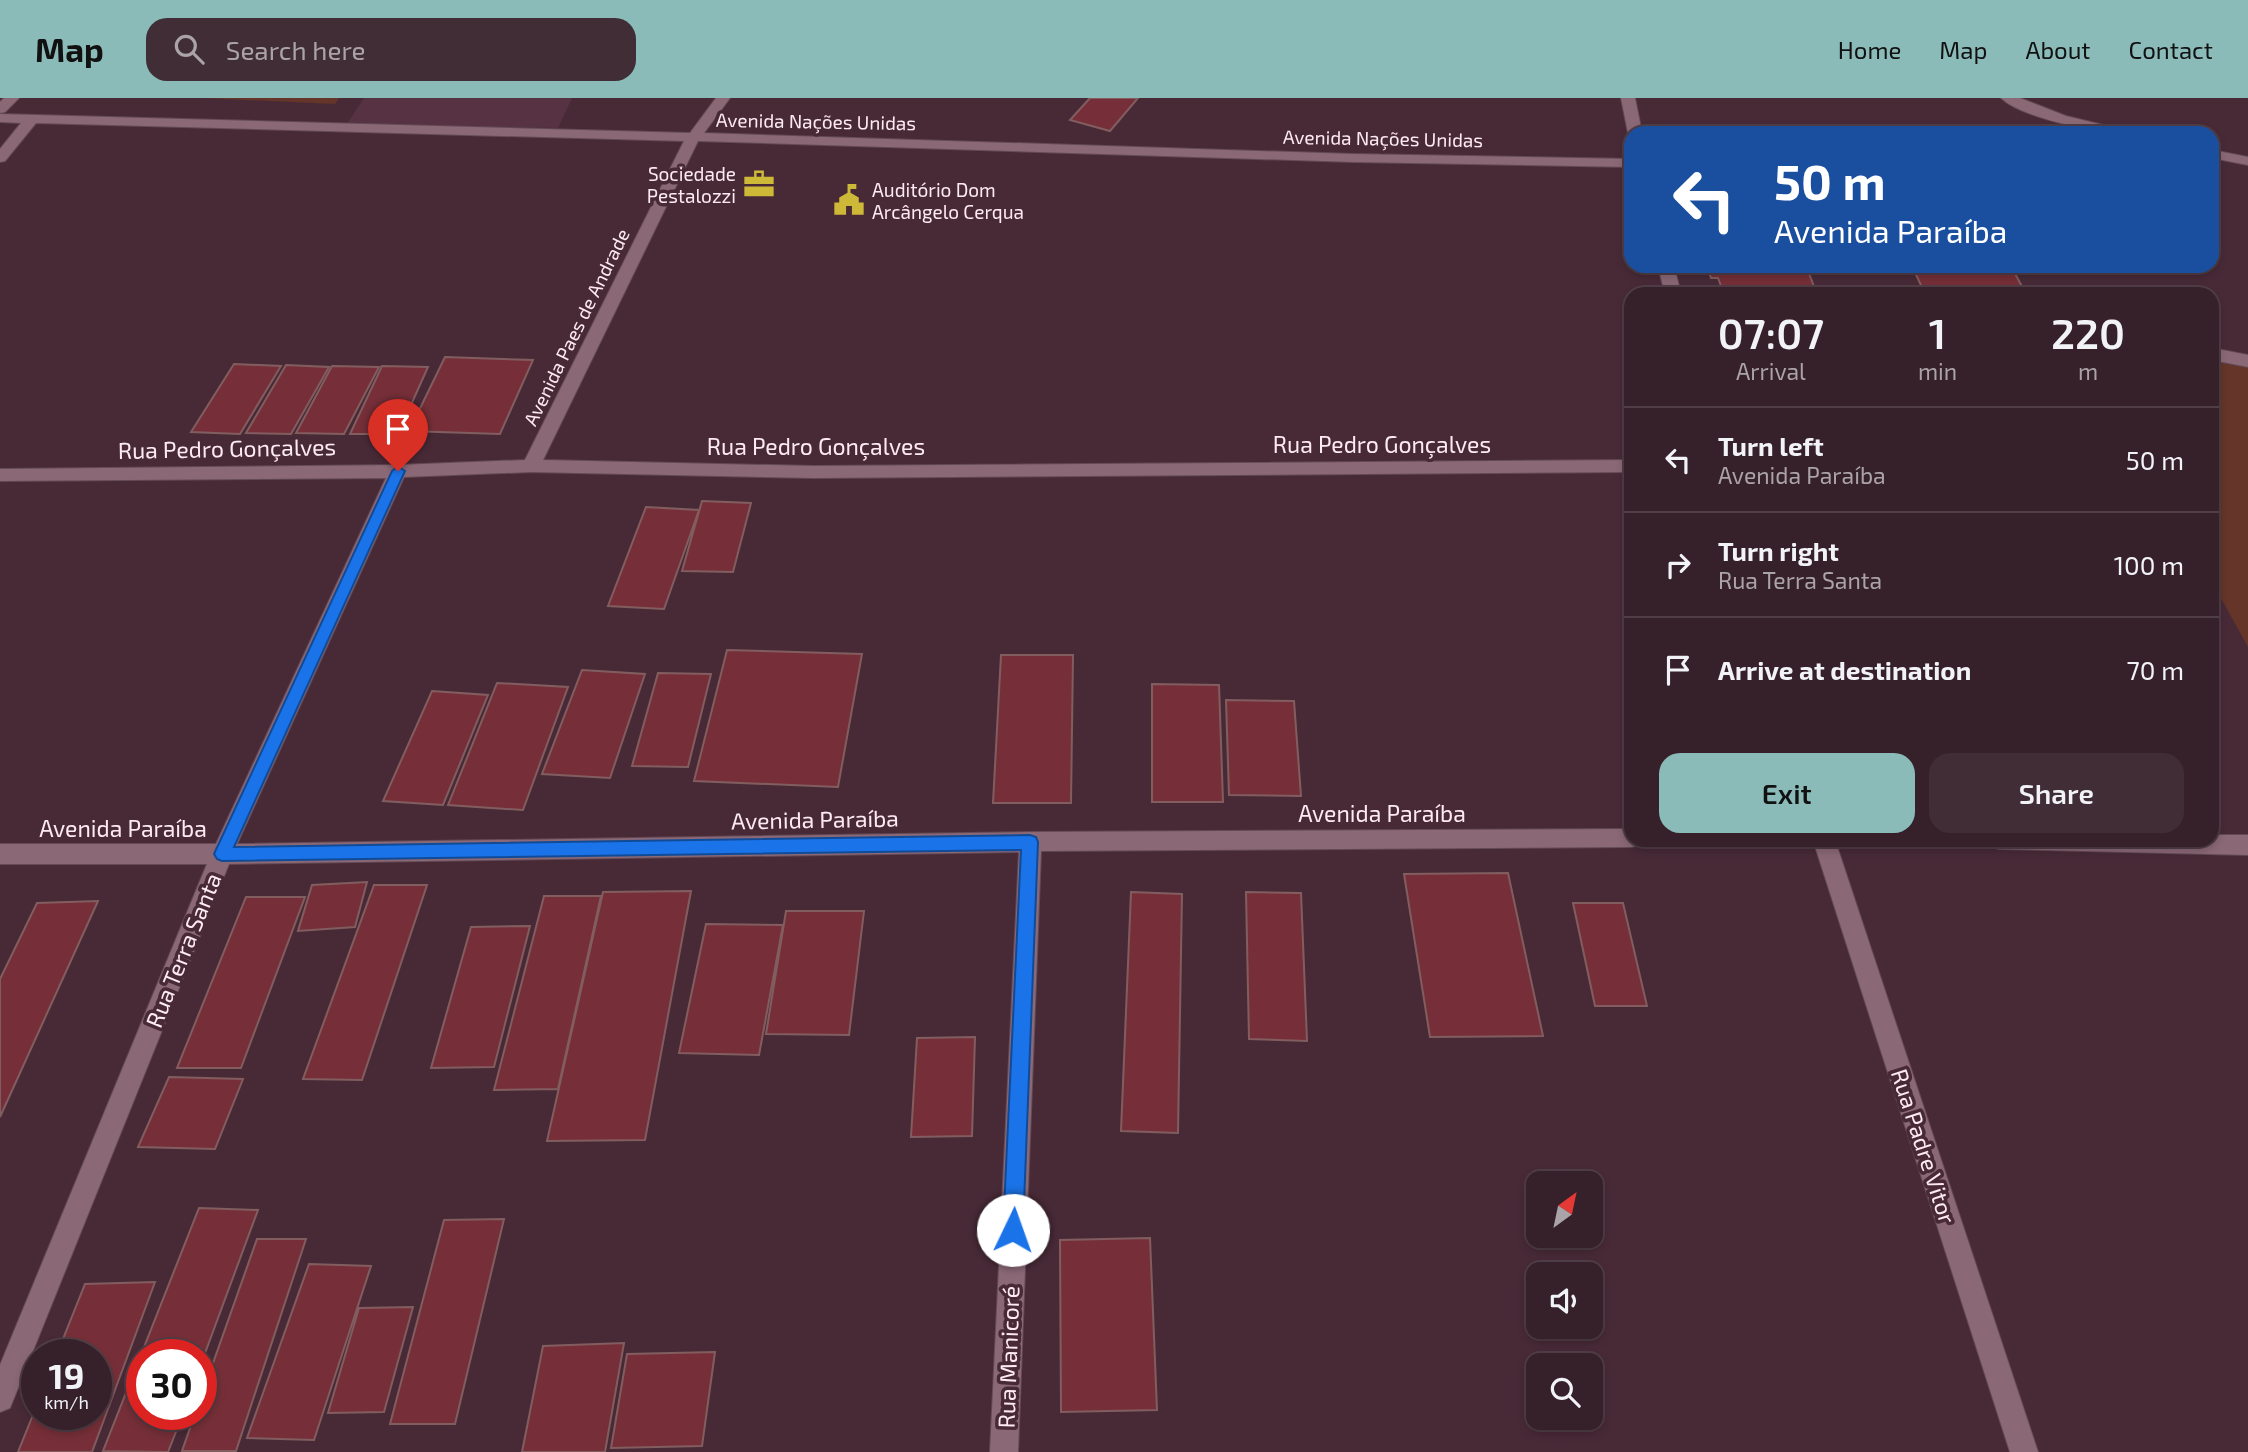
<!DOCTYPE html>
<html lang="en">
<head>
<meta charset="utf-8">
<style>
  :root { --surface:#362029; --page:#412d35; --text:#f1f3f6; --muted:#aaa3a8; --line:#503e46; --accent:#8bbbb9 }
  body { margin:0; font-family:"Exo 2",sans-serif; background:var(--page); color:var(--text); height:100vh; display:flex; flex-direction:column; font-size:26px; white-space:nowrap }
  * { box-sizing:border-box; margin:0 }
  p { font-size:23px; color:var(--muted) }
  .icon { flex:none; width:38px; height:38px; fill:none; stroke:currentColor; stroke-width:2; stroke-linecap:round; stroke-linejoin:round }
  .map { position:relative; flex:1; overflow:hidden }
  .sheet { position:absolute; left:1624px; top:189px; width:595px; height:560px; display:flex; flex-direction:column; background:var(--surface); border-radius:21px; box-shadow:0 4px 10px #0003,0 0 0 2px var(--line) }
  .sheet>* { flex:none }
  .guide { position:absolute; left:1624px; top:28px; width:595px; height:147px; border-radius:21px; box-shadow:0 4px 10px #0003,0 0 0 2px var(--line); background:#1a4fa0; color:#fff; overflow:hidden }
  .needle { width:46px; rotate:33deg }
  .buttons { position:absolute; left:1526px; top:1073px; display:grid; gap:14px }
  .buttons a { display:grid; place-items:center; width:77px; height:77px; border-radius:14px; background:var(--surface); box-shadow:0 4px 10px #0003,0 0 0 2px var(--line); font-size:35px }
  .speed { position:absolute; left:21px; top:1241px; display:flex; gap:14px; font-size:35px; font-weight:700; text-align:center }
  .speed>* { display:grid; place-content:center; width:91px; height:91px; border-radius:50%; background:var(--surface); box-shadow:0 4px 10px #0003,0 0 0 2px var(--line); line-height:1 }
  .speed small { font-size:18px; font-weight:400 }
  .speed .limit { border:10px solid #d22; background:#fff; color:#111 }
  .pin { position:absolute; display:grid; place-items:center; width:60px; height:60px; color:#fff; margin:-72px -30px; border-radius:50% 50% 50% 0; rotate:-45deg; box-shadow:0 0 7px #0007 }
  .pin .icon { rotate:45deg }
  .me { position:absolute; width:77px; margin:-38px; rotate:3deg; stroke-linejoin:round; filter:drop-shadow(0 0 5px #0008) }
  .turn { display:flex; align-items:center; gap:24px; height:147px; padding:0 35px; font-size:32px }
  .turn .icon { width:91px; height:91px; stroke-width:2.5 }
  .turn b { display:block; font-size:49px; line-height:60px }
  .eta { display:flex; justify-content:space-evenly; align-items:center; height:119px; text-align:center }
  .eta b { font-size:42px; font-weight:600; line-height:49px }
  .primary-button { display:flex; gap:14px; margin-top:auto; padding:14px 35px }
  .primary-button a { flex:1; height:80px; border-radius:21px; background:var(--accent); color:#111; font-size:28px; font-weight:600; line-height:80px; text-align:center }
  .primary-button a+a { background:var(--page); color:var(--text) }
  ul { padding:0; list-style:none }
  li { display:flex; align-items:center; gap:21px; height:105px; padding:0 35px; border-top:2px solid var(--line) }
  li div { flex:1 }
  li b { display:block; font-size:26px }
  li em { font-style:normal }
  header { display:flex; align-items:center; gap:42px; box-sizing:border-box; height:98px; padding:0 35px; background:var(--accent); color:#111 }
  header strong { font-size:33px }
  nav { display:flex; gap:38px; margin-inline-start:auto; font-size:24px }
  .search { width:490px; height:63px; background:var(--page); display:flex; align-items:center; gap:18px; box-sizing:border-box; padding:0 24px; border-radius:21px; color:var(--muted); font-size:26px }
  .map>svg:first-child { display:block }
  .built { fill:#563242 }
  .green { fill:#643528 }
  .building { fill:#762f38; stroke:#825d60; stroke-width:2 }
  .lines { fill:none; stroke-linecap:round; stroke-linejoin:round }
  .minor-casing { stroke:#634a55; stroke-width:2 }
  .minor { fill:#8b6876; fill-rule:evenodd }
  .route { fill:#1a73e8; stroke:#114b97; stroke-width:2 }
  .labels { text-anchor:middle; dominant-baseline:central; stroke-width:7; stroke-linejoin:round; paint-order:stroke }
  .far-street-label { font-size:19px; fill:#feeaf1; stroke:#482a37 }
  .far-poi-label { font-size:19px; fill:#feeaf1; stroke:#482a37; text-anchor:end }
  .street-label { font-size:23px; fill:#feeaf1; stroke:#482a37 }
</style>
</head>
<body>
<header>
<strong>Map</strong>
<div class="search"><svg class="icon" aria-label="search" viewBox="0 0 24 24"><circle cx="10" cy="10" r="6"/><path d="M15 15l6 6"/></svg>Search here</div>
<nav><a>Home</a><a>Map</a><a>About</a><a>Contact</a></nav>
</header>
<div class="map">
<svg width="2248" height="1354" viewBox="0 0 2248 1354">
  <rect width="100%" height="100%" fill="#482a37"/>
  <path class="built" d="M364 0H572L558 30 346 27Z"/>
  <path class="green" d="M204 0H339L335 6Z
    M2212 259 2248 266V549L2212 484Z"/>
  <path class="building" d="M1090 0H1138L1110 33 1070 22Z
    M1707 168H1806L1817 196H1724L1718 180H1711Z
    M1912 168H2011L2026 196H1925Z
    M445 259 533 262 500 336 409 333Z
    M234 266 281 268 240 336 191 334Z
    M286 267 329 269 291 336 246 335Z
    M332 268 379 269 344 336 296 335Z
    M382 268 428 269 398 336H350Z
    M702 403 751 405 733 474 682 473Z
    M646 409 699 412 664 511 608 508Z
    M727 552 862 556 838 689 694 683Z
    M1001 557H1073L1071 705H993Z
    M582 572 645 576 610 680 542 676Z
    M658 575 711 576 688 669 632 668Z
    M497 585 568 589 523 712 448 707Z
    M1152 586 1219 587 1223 704H1152Z
    M432 593 488 597 443 707 383 703Z
    M1226 602 1294 603 1301 698 1229 697Z
    M1508 775 1543 938 1430 939 1404 776Z
    M367 784 355 829 298 833 312 787Z
    M374 787H427L362 982 303 981Z
    M691 793 645 1042 547 1043 603 794Z
    M1131 794 1182 796 1178 1035 1121 1033Z
    M1246 794 1301 795 1307 943 1249 941Z
    M544 798H601L558 991 494 992Z
    M246 799H305L241 970H177Z
    M98 803 0 1019V881L37 805Z
    M1573 805H1623L1647 908H1595Z
    M786 813H864L849 937 766 936Z
    M706 826 783 827 759 957 679 955Z
    M530 828 494 969 431 970 471 829Z
    M975 939 972 1038 911 1039 917 940Z
    M169 979 243 981 215 1051 138 1049Z
    M199 1110 258 1112 201 1266V1256H142V1316H183L168 1354 103 1353Z
    M504 1121 455 1326H390L444 1122Z
    M1150 1140 1157 1312 1061 1314 1060 1142Z
    M257 1141H306L236 1353H182L195 1316H201V1299Z
    M309 1166 371 1168 314 1342 247 1340Z
    M155 1184 92 1354H18L37 1307V1316H96V1256H57L85 1186Z
    M413 1209 384 1314 328 1315 359 1210Z
    M624 1245 605 1354H522L543 1248Z
    M715 1254 702 1348 611 1350 627 1256Z"/>
  <g class="lines">
    <defs>
      <path id="minor" d="M4 0H19L5 14 0 15V4Z
        M716 0H730L704 35 1353 56 1631 61V69L1353 64 698 43 543 362 814 368 1631 362V374L814 380 531 374 404 379 237 746 1030 734 1631 731V742H1641L1639 747 1631 749 1041 753 1018 1354H990L1019 754 229 766 10 1310 0 1314V1267L207 766H0V746H216L386 380 0 383V371L398 367 525 362 684 43 36 25 5 63 0 64V51L21 25 0 24V16L690 35Z
        M1621 0H1635L1642 35H1631V38L1628 35Z
        M2001 0H2020L2066 18 2124 32 2126 35C2097 35 2022 20 2001 0Z
        M2212 52 2248 59V67L2212 60Z
        M1658 168H1674L1681 196H1665Z
        M2212 250 2248 257V269L2212 262Z
        M2212 737H2248V757L1999 751 1991 749 1988 742H2212Z
        M1813 742H1835L2038 1354H2010Z"/>
    </defs>
    <use href="#minor" class="minor-casing"/>
    <use href="#minor" class="minor"/>
  </g>
  <path class="route" d="M398 368 405 373 234 749 1030 737 1036 739 1038 744 1023 1132 1020 1139 1013 1142 1006 1139 1003 1132 1021 752 222 763 217 761 214 756 392 373Z"/>
  <defs>
    <symbol id="office-bare" viewBox="-9 -9 18 18"><path d="M-6-3h4V-5.5h4V-3h4V5H-6ZM-1-4.5V-3h2v-1.5ZM-6 0V1H6V0Z" fill="#ceb837" stroke="#482a37" stroke-width="2.5" paint-order="stroke"/></symbol>
    <symbol id="civic-bare" viewBox="-9 -9 18 18"><path d="M-.6-6.5H3V-4.5H.6V-3L4-1V1h2V6H-6V1h2V-1L-.6-3ZM-1.2 2.5V6h2.4V2.5Z" fill="#ceb837" stroke="#482a37" stroke-width="2.5" paint-order="stroke"/></symbol>
  </defs>
  <g fill-rule="evenodd">
    <use href="#office-bare" x="737" y="64" width="44" height="44"/>
    <use href="#civic-bare" x="827" y="80" width="44" height="44"/>
  </g>
  <g class="labels">
    <g class="far-street-label">
      <text transform="translate(816 23) rotate(1)">Avenida Nações Unidas</text>
      <text transform="translate(1383 40) rotate(1)">Avenida Nações Unidas</text>
      <text transform="translate(576 229) rotate(-64)">Avenida Paes de Andrade</text>
    </g>
    <g class="far-poi-label">
      <text x="736" y="75">Sociedade<tspan x="736" dy="22">Pestalozzi</tspan></text>
      <text x="872" y="91" text-anchor="start">Auditório Dom<tspan x="872" dy="22">Arcângelo Cerqua</tspan></text>
    </g>
    <g class="street-label">
      <text x="1382" y="346">Rua Pedro Gonçalves</text>
      <text x="816" y="348">Rua Pedro Gonçalves</text>
      <text transform="translate(227 350) rotate(-1)">Rua Pedro Gonçalves</text>
      <text x="1382" y="715">Avenida Paraíba</text>
      <text transform="translate(815 721) rotate(-1)">Avenida Paraíba</text>
      <text x="123" y="730">Avenida Paraíba</text>
      <text transform="translate(183 852) rotate(-68)">Rua Terra Santa</text>
      <text transform="translate(1924 1048) rotate(72)">Rua Padre Vitor</text>
      <text transform="translate(1008 1259) rotate(-88)">Rua Manicoré</text>
    </g>
  </g>
</svg>
<div class="buttons">
<a><svg class="needle" viewBox="-14 -14 28 28"><path d="M0-13l5 13h-10z" fill="#e53935"/><path d="M0 13l5-13h-10z" fill="#aaa3a8"/></svg></a>
<a><svg class="icon" aria-label="sound" viewBox="0 0 24 24"><path d="M4 9h4l5-4v14l-5-4H4zM17 9q2 3 0 6"/></svg></a>
<a><svg class="icon" aria-label="search" viewBox="0 0 24 24"><circle cx="10" cy="10" r="6"/><path d="M15 15l6 6"/></svg></a>
</div>
<div class="speed"><div>19<small>km/h</small></div><div class="limit">30</div></div>
<div class="pin" style="left:398px;top:373px;background:#d93025"><svg class="icon" aria-label="arrive" viewBox="0 0 24 24"><path d="M6 21V4h12l-3 4 3 4H6"/></svg></div>
<svg class="me" style="left:1013px;top:1132px" viewBox="-20 -20 40 40"><circle r="19" fill="#fff"/><path d="M0-13L10 11 0 6-10 11z" fill="#1a73e8"/></svg>
<div class="guide">
<div class="turn"><svg class="icon" aria-label="left" viewBox="0 0 24 24"><path d="M17 20v-9H6M10 6l-5 5 5 5"/></svg><div><b>50 m</b>Avenida Paraíba</div></div>
</div>
<section class="sheet">
<div class="eta">
<div><b>07:07</b><p>Arrival</p></div>
<div><b>1</b><p>min</p></div>
<div><b>220</b><p>m</p></div>
</div>
<ul>
<li><svg class="icon" aria-label="left" viewBox="0 0 24 24"><path d="M17 20v-9H6M10 6l-5 5 5 5"/></svg><div><b>Turn left</b><p>Avenida Paraíba</p></div><em>50 m</em></li>
<li><svg class="icon" aria-label="right" viewBox="0 0 24 24"><path d="M7 20v-9h11M14 6l5 5-5 5"/></svg><div><b>Turn right</b><p>Rua Terra Santa</p></div><em>100 m</em></li>
<li><svg class="icon" aria-label="arrive" viewBox="0 0 24 24"><path d="M6 21V4h12l-3 4 3 4H6"/></svg><div><b>Arrive at destination</b></div><em>70 m</em></li>
</ul>
<div class="primary-button"><a>Exit</a><a>Share</a></div>
</section>
</div>
</body>
</html>
